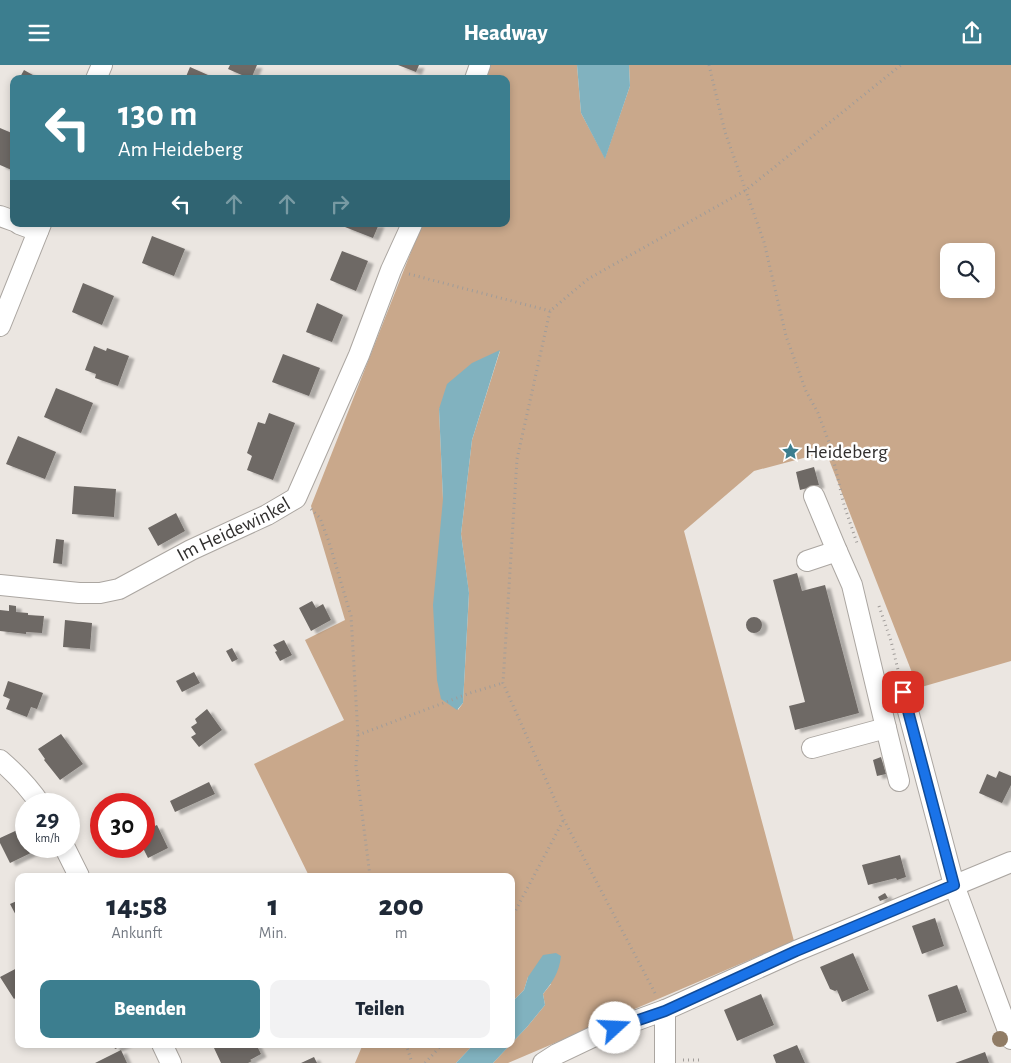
<!DOCTYPE html>
<html lang="de">
<head>
<meta charset="utf-8">
<style>
  :root { --surface:#fff; --page:#f2f2f3; --text:#1f2937; --muted:#747a83; --accent:#3c7e8f }
  body { margin:0; font-family:"Alegreya Sans",sans-serif; background:var(--page); color:var(--text); height:100vh; display:flex; flex-direction:column; font-size:19px; white-space:nowrap }
  * { box-sizing:border-box; margin:0 }
  p { font-size:16px; color:var(--muted) }
  .icon { flex:none; width:28px; height:28px; fill:none; stroke:currentColor; stroke-width:2; stroke-linecap:round; stroke-linejoin:round }
  .map { position:relative; flex:1; overflow:hidden }
  .details { position:absolute; left:15px; top:808px; width:500px; height:175px; display:flex; flex-direction:column; background:var(--surface); border-radius:10px; box-shadow:0 2px 8px #0003 }
  .details>* { flex:none }
  .banner { position:absolute; left:10px; top:10px; width:500px; height:152px; border-radius:10px; box-shadow:0 2px 8px #0003; background:#3c7e8f; color:#fff; overflow:hidden }
  .buttons { position:absolute; left:940px; top:178px; display:grid; gap:10px }
  .buttons a { display:grid; place-items:center; width:55px; height:55px; border-radius:10px; background:var(--surface); box-shadow:0 2px 8px #0003; font-size:25px }
  .speed { position:absolute; left:15px; top:728px; display:flex; gap:10px; font-size:25px; font-weight:700; text-align:center }
  .speed>* { display:grid; place-content:center; width:65px; height:65px; border-radius:50%; background:var(--surface); box-shadow:0 2px 8px #0003; line-height:1 }
  .speed small { font-size:12px; font-weight:400 }
  .speed .limit { border:8px solid #d22; background:#fff; color:#111 }
  .pin { position:absolute; display:grid; place-items:center; width:42px; height:42px; color:#fff; margin:-21px; border-radius:10px; box-shadow:0 2px 8px #0006 }
  .me { position:absolute; width:55px; margin:-28px; rotate:70deg; stroke-linejoin:round; filter:drop-shadow(0 0 4px #0008) }
  .turn { display:flex; align-items:center; gap:18px; height:105px; padding:0 25px; font-size:22px }
  .turn .icon { width:65px; height:65px; stroke-width:2.5 }
  .turn b { display:block; font-size:35px; line-height:42px }
  .lanes { display:flex; align-items:center; height:48px; padding:0 25px; background:#0003; justify-content:center; gap:25px; direction:ltr }
  .lanes .off { opacity:.35 }
  .eta { display:flex; justify-content:space-evenly; align-items:center; height:85px; text-align:center }
  .eta b { font-size:30px; font-weight:800; line-height:35px }
  .primary-button { display:flex; gap:10px; margin-top:auto; padding:10px 25px }
  .primary-button a { flex:1; height:58px; border-radius:10px; background:var(--accent); color:#fff; font-size:20px; font-weight:800; line-height:58px; text-align:center }
  .primary-button a+a { background:var(--page); color:var(--text) }
  header { display:flex; justify-content:space-between; align-items:center; height:65px; padding:0 25px; background:var(--accent); color:#fff; font-size:22px; font-weight:800 }
  .map>svg:first-child { display:block }
  .forest { fill:#c9a88b; fill-rule:evenodd }
  .water { fill:#81b2bf }
  .building { fill:#6e6965; filter:url(#shadow) }
  .lines { fill:none; stroke-linecap:round; stroke-linejoin:round }
  .minor-casing { stroke:#aba6a1; stroke-width:22 }
  .path { stroke:#a09c99; stroke-width:3; stroke-dasharray:1 4; stroke-linecap:butt }
  .minor { stroke:#fff; stroke-width:20 }
  .tree { fill:#907c65 }
  .route-casing { stroke:#114b97; stroke-width:12 }
  .route { stroke:#1a73e8; stroke-width:9 }
  .labels { text-anchor:middle; dominant-baseline:central; stroke-width:5; stroke-linejoin:round; paint-order:stroke }
  .poi-label { font-size:20px; fill:#302e2d; stroke:#fff; text-anchor:start }
  .street-label { font-size:20px; fill:#302e2d; stroke:#fff }
</style>
</head>
<body>
<header><svg class="icon" aria-label="menu" viewBox="0 0 24 24"><path d="M4 6h16M4 12h16M4 18h16"/></svg>Headway<svg class="icon" aria-label="share" viewBox="0 0 24 24"><path d="M12 15V3M7 8l5-5 5 5M5 13v7h14v-7"/></svg></header>
<div class="map">
<svg width="1011" height="998" viewBox="0 0 1011 998">
  <defs>
    <filter id="shadow"><feDropShadow dx="5.5" dy="3" stdDeviation="1" flood-color="#0004"/></filter>
  </defs>
  <rect width="100%" height="100%" fill="#ebe6e1"/>
  <path class="forest" d="M485 0H577L581 48 605 93 630 21 629 0H1011V596L918 623 826 387 754 406 684 466 794 876 508 998H493L527 962 545 940 543 929 551 919 528 912 524 925 511 938V811H309L254 699 344 655 305 575 345 555 311 441 422 159H506V14H480ZM949 186H986V224H949ZM500 286 472 375 461 469 469 529 463 638 458 645 443 434 439 344Z
    M363 979H474L456 998H355Z"/>
  <path class="water" d="M577 0H629L630 21 605 94 581 48Z
    M500 285 472 375 461 469 469 528 463 638 457 645 441 634 437 615 433 540 443 434 439 344 447 319 472 298Z
    M556 888 561 891C559 908 553 916 543 929L545 940 527 962 493 998H456L474 979H511V938L524 925 528 912 543 890Z"/>
  <path class="building" d="M230 0H257L251 14 228 4Z
    M398 0H419L416 7Z
    M190 2 217 14H185Z
    M24 5 40 14H19Z
    M0 63 14 69V106L0 100Z
    M346 159H379L373 173 345 162Z
    M152 171 185 184 174 211 142 198Z
    M342 186 368 196 356 226 330 215Z
    M83 218 114 231 102 260 72 247Z
    M317 238 343 250 332 277 306 267Z
    M94 281 106 286 107 283 129 291 118 321 95 313 96 309 85 305Z
    M283 289 320 303 309 331 272 317Z
    M56 323 93 338 81 368 44 352Z
    M269 348 295 358 273 415 247 405 252 391 247 388 258 357 265 359Z
    M18 371 56 387 45 414 6 399Z
    M814 402 819 420 800 425 796 407Z
    M74 421 116 424 114 452 72 449Z
    M176 448 185 466 158 481 148 463Z
    M56 474 64 475 62 499 53 498Z
    M797 508 802 526 825 520 859 648 795 665 789 641 805 637 773 515Z
    M312 536 316 543 323 539 331 555 311 566 299 543Z
    M9 540 16 541V547L28 548V550L44 551 42 568 26 567V569L0 566V545L9 546Z
    M746 560a8 8 0 1 1 16 0a8 8 0 1 1-16 0Z
    M65 555 92 558 90 584 63 582Z
    M284 575 292 590 280 596 275 587 277 586 273 580Z
    M232 583 238 594 232 597 226 586Z
    M194 607 200 618 182 627 176 616Z
    M8 616 43 628 37 644 31 642 27 652 6 644 10 634 3 631Z
    M207 644 222 665 199 682 191 672 196 669 191 662 197 658 195 654Z
    M61 669 83 699 60 715 44 695 45 694 38 684Z
    M881 692 886 709 877 711 873 695Z
    M999 706 1011 711V720L1002 738 979 728 987 709 996 713Z
    M209 717 215 729 175 747 170 736Z
    M157 760 168 783 148 793 142 781H144V766Z
    M26 761V781H36L37 785 10 798 0 778V773Z
    M900 790 906 812 897 815 896 813 868 820 862 800Z
    M885 828 888 833 880 836 878 832Z
    M19 835V856L10 839Z
    M935 853 944 881 922 889 912 861Z
    M853 888 869 925 842 937 837 925 835 926 830 924 820 902Z
    M19 902V930L14 934 0 912Z
    M957 920 967 947 937 957 928 930Z
    M761 929 774 960 737 976 724 945Z
    M113 979H127L115 984Z
    M218 979H243L244 980 247 979H256L261 989 250 995 252 996 248 998H221L214 983 219 981Z
    M797 980 805 998H776L773 990Z
    M121 985 127 998H95Z
    M985 987 989 998H955Z
    M314 992 317 998H301Z"/>
  <g class="lines">
    <defs>
      <g id="minor">
        <path d="M96 14 102 0"/>
        <path d="M475 14 480 0"/>
        <path d="M0 151 14 156"/>
        <path d="M19 159 38 166"/>
        <path d="M0 261 41 159"/>
        <path d="M814 431 837 486 852 520 886 663 899 716"/>
        <path d="M807 496 837 486"/>
        <path id="s1" d="M0 520 79 528H100L119 524 191 485 267 450 296 433 359 290 391 205 412 159"/>
        <path d="M903 627 954 820 1011 974"/>
        <path d="M812 683 886 663"/>
        <path d="M0 695C15 708 29 722 40 739"/>
        <path d="M64 781 79 811"/>
        <path d="M665 945V998"/>
        <path d="M162 979 171 998"/>
        <path d="M543 998 557 989 599 969 665 945 796 886 1011 797"/>
      </g>
    </defs>
    <use href="#minor" class="minor-casing"/>
    <path class="path" d="M709 0 725 67 764 177 786 271 806 326 818 348 830 380 844 440 858 481
      M409 209 550 246
      M311 444 320 453 329 477 351 551 358 670 356 701 370 811
      M879 541 891 576 899 609
      M358 670 470 628 503 618
      M511 854 563 756
      M655 928 564 755 503 618 517 394 550 246 588 214 746 125 901 0
      M406 979 412 998
      M683 995H702
      M425 998 438 984 441 979"/>
    <use href="#minor" class="minor"/>
  </g>
  <circle class="tree" cx="1000" cy="974" r="8"/>
  <g class="lines">
    <defs>
      <path id="route" d="M615 963 665 946 796 886 954 820 903 627"/>
    </defs>
    <use href="#route" class="route-casing"/>
    <use href="#route" class="route"/>
  </g>
  <defs>
    <symbol id="sight-bare" viewBox="-9 -9 18 18"><path d="M0-6L1.8-2.2L6-1.7L2.9 1.2L3.7 5.4L0 3.3L-3.7 5.4L-2.9 1.2L-6-1.7L-1.8-2.2Z" fill="#3c7e8f" stroke="#fff" stroke-width="2.5" paint-order="stroke"/></symbol>
  </defs>
  <g fill-rule="evenodd">
    <use href="#sight-bare" x="778" y="374" width="25" height="25"/>
  </g>
  <g class="labels">
    <g class="poi-label">
      <text x="805" y="387">Heideberg</text>
    </g>
    <g class="street-label">
      <text stroke="none"><textPath href="#s1" startOffset="249">Im Heidewinkel</textPath></text>
    </g>
  </g>
</svg>
<div class="buttons">
<a><svg class="icon" aria-label="search" viewBox="0 0 24 24"><circle cx="10" cy="10" r="6"/><path d="M15 15l6 6"/></svg></a>
</div>
<div class="speed"><div>29<small>km/h</small></div><div class="limit">30</div></div>
<div class="pin" style="left:903px;top:627px;background:#d93025"><svg class="icon" aria-label="arrive" viewBox="0 0 24 24"><path d="M6 21V4h12l-3 4 3 4H6"/></svg></div>
<svg class="me" style="left:615px;top:963px" viewBox="-20 -20 40 40"><circle r="19" fill="#fff"/><path d="M0-13L10 11 0 6-10 11z" fill="#1a73e8"/></svg>
<div class="banner">
<div class="turn"><svg class="icon" aria-label="left" viewBox="0 0 24 24"><path d="M17 20v-9H6M10 6l-5 5 5 5"/></svg><div><b>130 m</b>Am Heideberg</div></div>
<div class="lanes"><svg class="icon" aria-label="left" viewBox="0 0 24 24"><path d="M17 20v-9H6M10 6l-5 5 5 5"/></svg><svg class="icon off" aria-label="ahead" viewBox="0 0 24 24"><path d="M12 20V5M6 11l6-6 6 6"/></svg><svg class="icon off" aria-label="ahead" viewBox="0 0 24 24"><path d="M12 20V5M6 11l6-6 6 6"/></svg><svg class="icon off" aria-label="right" viewBox="0 0 24 24"><path d="M7 20v-9h11M14 6l5 5-5 5"/></svg></div>
</div>
<section class="details">
<div class="eta">
<div><b>14:58</b><p>Ankunft</p></div>
<div><b>1</b><p>Min.</p></div>
<div><b>200</b><p>m</p></div>
</div>
<div class="primary-button"><a>Beenden</a><a>Teilen</a></div>
</section>
</div>
</body>
</html>
